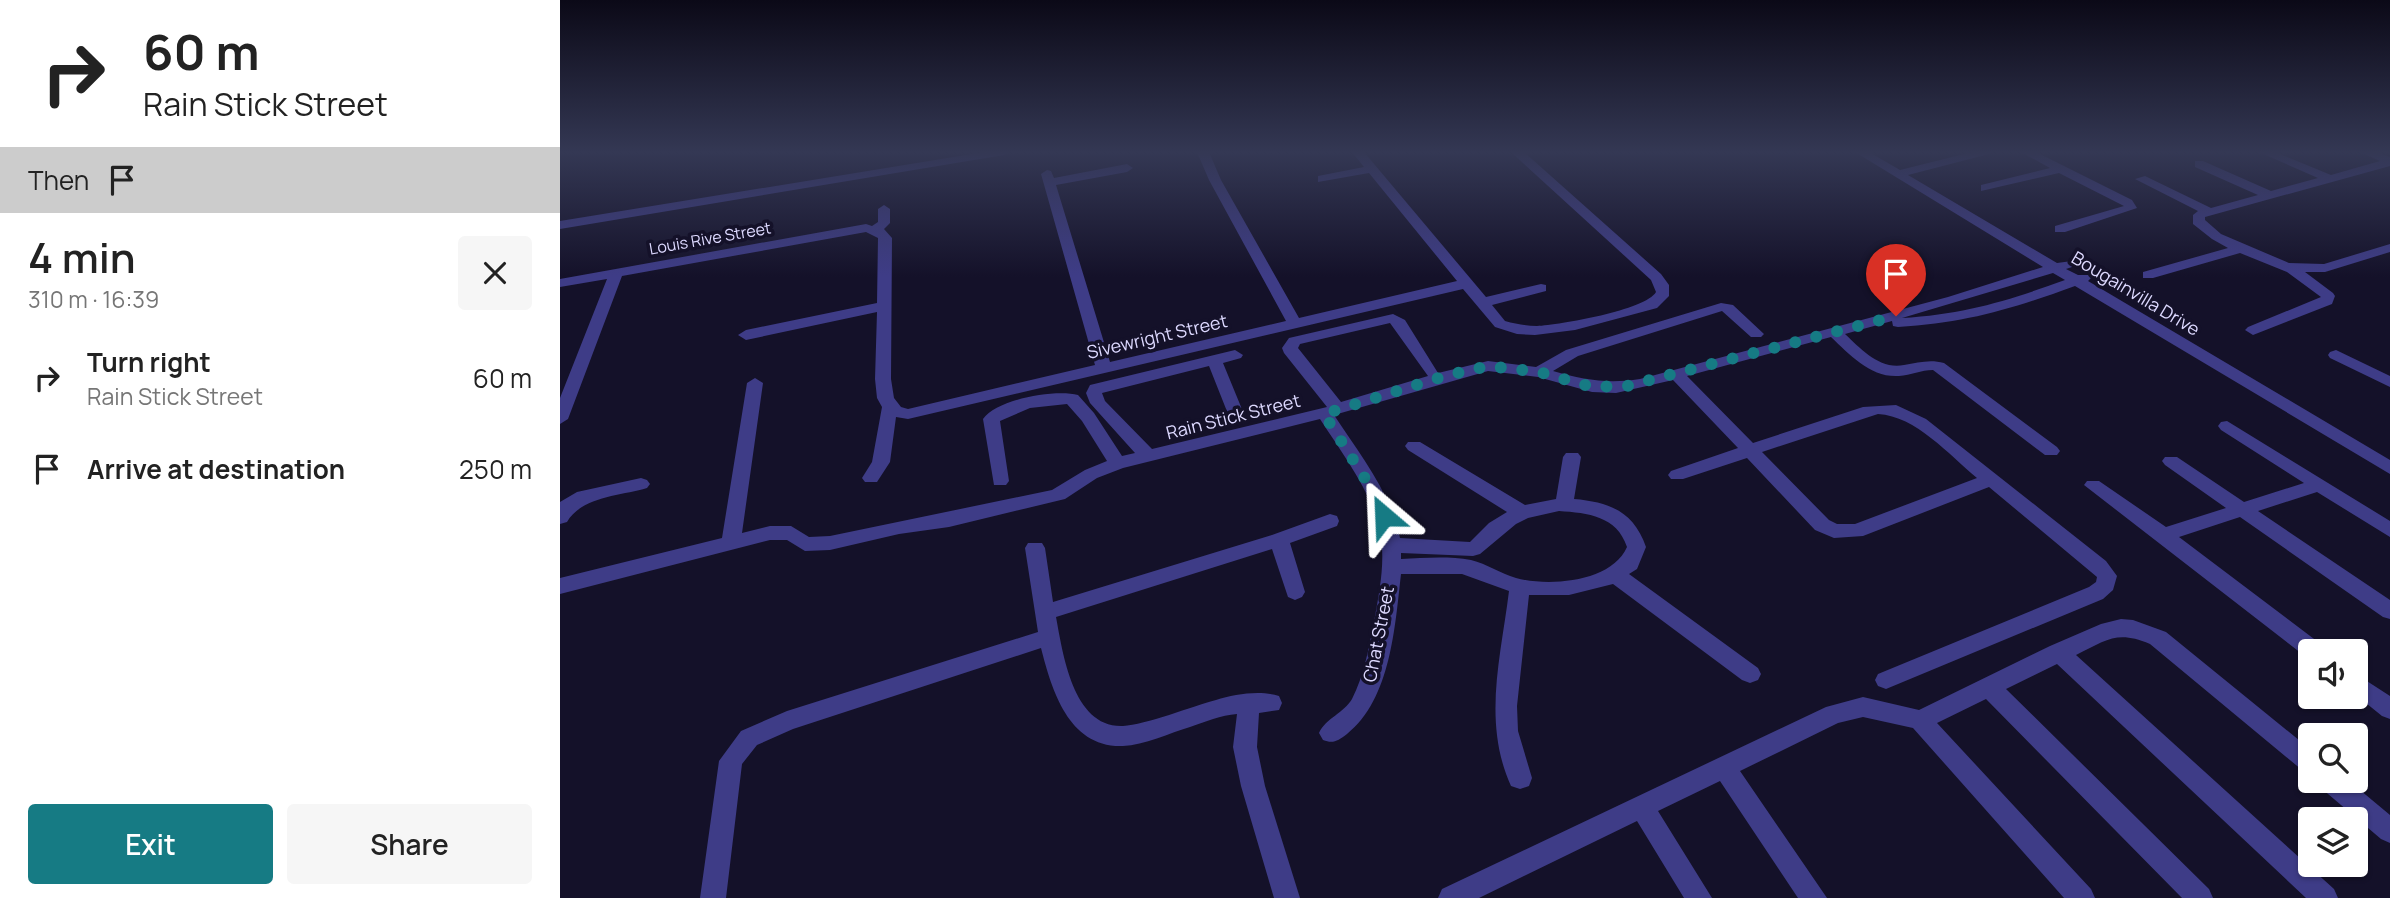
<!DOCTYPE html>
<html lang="en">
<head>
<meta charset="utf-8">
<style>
  :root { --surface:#fff; --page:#f6f6f6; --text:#222; --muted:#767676; --accent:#167b84 }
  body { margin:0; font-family:Manrope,sans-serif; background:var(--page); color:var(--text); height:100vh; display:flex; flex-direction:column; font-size:26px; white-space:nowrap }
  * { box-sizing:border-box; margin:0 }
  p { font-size:23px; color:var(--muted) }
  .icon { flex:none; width:38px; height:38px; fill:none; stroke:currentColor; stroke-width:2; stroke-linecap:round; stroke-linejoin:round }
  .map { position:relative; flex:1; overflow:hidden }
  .panel { display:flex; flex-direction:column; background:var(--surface); width:560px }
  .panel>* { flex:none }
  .banner { background:#fff; color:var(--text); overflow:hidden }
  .buttons { position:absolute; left:1738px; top:639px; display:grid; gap:14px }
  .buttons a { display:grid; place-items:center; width:70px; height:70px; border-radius:7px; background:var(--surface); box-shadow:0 2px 5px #0004; font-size:35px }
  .pin { position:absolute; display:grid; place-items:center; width:60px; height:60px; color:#fff; margin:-72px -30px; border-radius:50% 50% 50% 0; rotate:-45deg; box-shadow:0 0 7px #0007 }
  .pin .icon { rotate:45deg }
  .me { position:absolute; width:77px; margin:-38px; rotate:334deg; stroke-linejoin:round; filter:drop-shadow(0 0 5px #0008) }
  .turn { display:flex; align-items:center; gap:24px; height:147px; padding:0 28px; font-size:32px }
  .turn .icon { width:91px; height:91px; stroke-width:2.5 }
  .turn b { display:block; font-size:49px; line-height:60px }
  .then { display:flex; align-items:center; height:66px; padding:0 28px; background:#0003; gap:14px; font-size:26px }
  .round { display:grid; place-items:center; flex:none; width:74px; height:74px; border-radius:7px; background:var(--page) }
  .head { display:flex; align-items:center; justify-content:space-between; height:119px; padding:0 28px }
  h1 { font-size:42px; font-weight:600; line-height:52px }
  .button { display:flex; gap:14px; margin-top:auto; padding:14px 28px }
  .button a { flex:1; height:80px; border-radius:7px; background:var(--accent); color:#fff; font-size:28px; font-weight:600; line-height:80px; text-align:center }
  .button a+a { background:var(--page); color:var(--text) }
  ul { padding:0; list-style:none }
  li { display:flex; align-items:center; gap:21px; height:91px; padding:0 28px }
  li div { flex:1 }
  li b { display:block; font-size:26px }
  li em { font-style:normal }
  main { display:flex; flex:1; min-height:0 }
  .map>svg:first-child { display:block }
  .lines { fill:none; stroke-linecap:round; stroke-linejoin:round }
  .minor { fill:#3e3c87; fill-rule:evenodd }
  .route { stroke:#167b84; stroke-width:12; stroke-dasharray:0 21.6 }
  .labels { text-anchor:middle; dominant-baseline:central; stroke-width:7; stroke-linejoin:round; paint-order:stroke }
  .far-street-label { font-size:16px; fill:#ddd9ff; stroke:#141129 }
  .street-label { font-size:18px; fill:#ddd9ff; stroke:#141129 }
</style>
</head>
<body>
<main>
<section class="panel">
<div class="banner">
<div class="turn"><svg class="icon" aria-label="right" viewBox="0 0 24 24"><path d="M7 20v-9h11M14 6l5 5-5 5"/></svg><div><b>60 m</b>Rain Stick Street</div></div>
<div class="then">Then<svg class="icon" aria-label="arrive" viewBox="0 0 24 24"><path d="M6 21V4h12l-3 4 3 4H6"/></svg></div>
</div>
<div class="head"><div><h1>4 min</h1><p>310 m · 16:39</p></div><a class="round"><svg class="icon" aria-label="close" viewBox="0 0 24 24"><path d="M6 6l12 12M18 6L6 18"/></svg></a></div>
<ul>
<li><svg class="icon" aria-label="right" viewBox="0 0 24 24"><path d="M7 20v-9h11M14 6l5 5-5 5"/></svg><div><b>Turn right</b><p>Rain Stick Street</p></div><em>60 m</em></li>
<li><svg class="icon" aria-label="arrive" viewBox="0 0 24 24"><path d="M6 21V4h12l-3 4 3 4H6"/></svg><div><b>Arrive at destination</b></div><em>250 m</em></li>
</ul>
<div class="button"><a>Exit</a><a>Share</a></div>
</section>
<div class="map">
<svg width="1830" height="898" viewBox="0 0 1830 898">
  <rect width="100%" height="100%" fill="#141129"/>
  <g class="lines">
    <path class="minor" d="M424 152H450L444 155 0 229V221Z
      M637 152H649L661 180 739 318 897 281 809 173 758 182V176L804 167 792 152H804L926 297 981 284 986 285V291L932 305 945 321C956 324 966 326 977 326 999 325 1086 310 1096 292L1091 280 951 152H964L1101 274 1109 285V296L1097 308 1015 330 975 335 957 334 935 327 903 289 348 419 336 417 330 462 317 482H305L302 478 312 462 322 407 317 398 315 379 317 312 186 340 178 335 186 330 317 303 318 238 306 232 62 276 8 419 0 424V398L47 279 0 287V279L306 224 312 226 318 222V209L324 205 330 209V223L324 229 332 238 331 379 334 398 341 407 348 409 535 365 481 174 487 170 491 171 494 178 567 164 573 168 567 172 496 185 550 362 726 321 649 180Z
      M1295 152H1309L1340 170 1412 152H1431L1429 154 1348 175 1497 263 1512 261V267L1506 269 1518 275H1529L1531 278 1528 281 1830 460V474L1515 286C1452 309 1406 323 1338 327L1333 326 1332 321 1285 334C1301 349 1320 370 1344 365 1358 363 1369 359 1384 363L1497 447 1500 451 1497 455H1485L1373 370C1361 370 1351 375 1339 376 1311 378 1290 355 1271 337L1127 376 1193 443 1303 407 1336 405 1366 419 1546 561 1557 576 1553 590 1543 599 1326 689 1318 686 1315 680 1318 674 1529 587 1536 582 1537 577 1429 487 1303 536 1274 538 1255 530 1187 458 1123 479H1111L1108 475 1111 471 1178 448 1113 380 1056 393 1032 392 978 377 928 371 774 415C799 453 831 493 840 538L910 542 929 523 947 512 848 450 845 446 848 442H860L965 505 996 499 1003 457 1006 453H1018L1021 457 1014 499C1050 502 1074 512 1086 547L1077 569 1069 574 1198 668 1201 674 1198 680 1190 683 1182 680 1053 584 1009 595H969L957 706 958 731 972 778 969 786 960 789 951 786C922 722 941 657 949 591L902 574H841C835 626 831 699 787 734 778 741 773 744 763 740L759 733C766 718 784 713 792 699 804 676 809 647 814 622 819 594 825 565 821 537 814 494 783 455 760 419L563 468 537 478 505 499 389 527 339 534 270 550 245 551 227 540H210L0 594V578L162 538 187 383 195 378 203 383 182 533 210 526H231L249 537 270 536 492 490 525 470 547 461 522 421 507 404 470 408 440 421 449 481 446 485H434L423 419C437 399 495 389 518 395L534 413 562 456 575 453 530 403 526 393 530 385 675 350 683 355 681 358 663 363 686 419 684 423 678 424 670 419 649 366 542 393 545 401 592 449 767 407 724 353 722 348 729 338 833 314 845 320 878 373 928 361 976 367 1006 350 1161 303 1173 305 1204 334 1201 337H1191L1162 311 1018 356 993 371C1024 380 1048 384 1080 379L1388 297 1483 267ZM1493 273 1505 280C1447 301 1405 314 1342 318ZM830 323 868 376 781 402 738 348 740 344ZM1318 414C1356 416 1389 455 1417 478L1295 524H1277L1269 520 1202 452ZM999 511C1028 513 1057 516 1067 547 1052 582 989 587 956 578 940 573 927 564 911 560 888 556 864 558 841 559V553L913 556 920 554 956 524 968 518Z
      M1461 152H1476L1572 200 1577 208 1505 232H1495V226L1564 206 1499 173 1421 191V185L1490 168Z
      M1699 152H1715L1771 175 1820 161 1800 152H1816L1830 157V166L1645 217V220L1661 234 1729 263 1764 264 1830 244V252L1765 272H1745L1773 293 1775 296 1772 304 1693 335 1685 330 1688 327 1761 297 1727 272 1680 253 1593 278H1583V272L1668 248 1652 239 1633 224V215L1638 211 1575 179 1585 176 1651 208 1698 195 1635 167V161H1643L1711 191 1758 178Z
      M1776 350 1830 376V387L1770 358 1768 355 1770 352Z
      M1667 421 1830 521V537L1757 492 1698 511 1830 600V619L1823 617 1680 517 1619 537 1762 645 1765 651H1750V658L1746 657 1524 485 1527 481H1539L1606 527 1666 508 1605 465 1602 461 1605 457H1617L1684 502 1744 483 1661 430 1658 426 1661 422Z
      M81 478 87 480 90 484 87 488C61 496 22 496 7 522L0 524V502L17 492Z
      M770 514 777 516 779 521 777 526 730 543 745 592 742 597 735 600 728 597 712 549 496 617C503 654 513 728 563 726 585 725 633 706 656 700 675 694 700 690 719 696L722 703 719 710 699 713 697 747 705 786 740 898H714L681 786 673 747 677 714C661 715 645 722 630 727 610 733 584 745 563 746 509 748 492 691 481 648L233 729 197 745 182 764 166 898H140L159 761 181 731 227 711 478 632 465 548 468 543H482L485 548 493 602 712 535Z
      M1561 619 1573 620 1606 632 1750 749V774L1742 770 1590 644C1557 630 1547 640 1516 655L1774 889 1778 898H1746L1497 664 1446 689 1649 889 1653 898H1622L1426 699 1377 723 1531 889 1535 898H1504L1353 728 1303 717 1278 723 1180 771 1267 898H1238L1160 781 1098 811 1152 898H1124L1077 821 919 898H878L882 889 1266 707 1303 697 1359 710 1490 646 1541 624Z
      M1796 674 1830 696V719L1822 716 1796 695Z
      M1758 780H1788L1830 815V843L1821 839 1761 788Z"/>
  </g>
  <linearGradient id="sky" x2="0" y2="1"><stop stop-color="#0b0917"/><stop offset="0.55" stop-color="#343854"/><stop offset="1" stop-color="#343854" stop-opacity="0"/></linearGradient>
  <rect width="1830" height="277" fill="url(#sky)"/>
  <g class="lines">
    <path class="route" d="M824 516 811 488 764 414 885 376 928 366 979 372 1032 387 1067 386 1336 316"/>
  </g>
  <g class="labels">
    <g class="far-street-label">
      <text transform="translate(150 238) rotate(-10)">Louis Rive Street</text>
    </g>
    <g class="street-label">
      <text transform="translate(1576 293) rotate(31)">Bougainvilla Drive</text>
      <text transform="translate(597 336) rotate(-13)">Sivewright Street</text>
      <text transform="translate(673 416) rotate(-14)">Rain Stick Street</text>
      <text transform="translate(818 634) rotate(-79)">Chat Street</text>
    </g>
  </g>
</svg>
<div class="buttons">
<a><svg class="icon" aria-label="sound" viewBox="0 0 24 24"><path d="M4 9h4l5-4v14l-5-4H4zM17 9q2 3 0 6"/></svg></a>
<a><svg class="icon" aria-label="search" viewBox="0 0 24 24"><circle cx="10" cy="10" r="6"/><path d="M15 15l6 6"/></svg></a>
<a><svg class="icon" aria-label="layers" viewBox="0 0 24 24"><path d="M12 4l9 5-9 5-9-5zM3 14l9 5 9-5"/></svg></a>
</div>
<div class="pin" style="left:1336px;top:316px;background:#d93025"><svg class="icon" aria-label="arrive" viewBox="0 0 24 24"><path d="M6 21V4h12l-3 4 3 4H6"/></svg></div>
<svg class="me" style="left:824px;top:516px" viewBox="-20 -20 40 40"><path d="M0-17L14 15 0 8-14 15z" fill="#167b84" stroke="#fff" stroke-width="4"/></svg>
</div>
</main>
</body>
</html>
